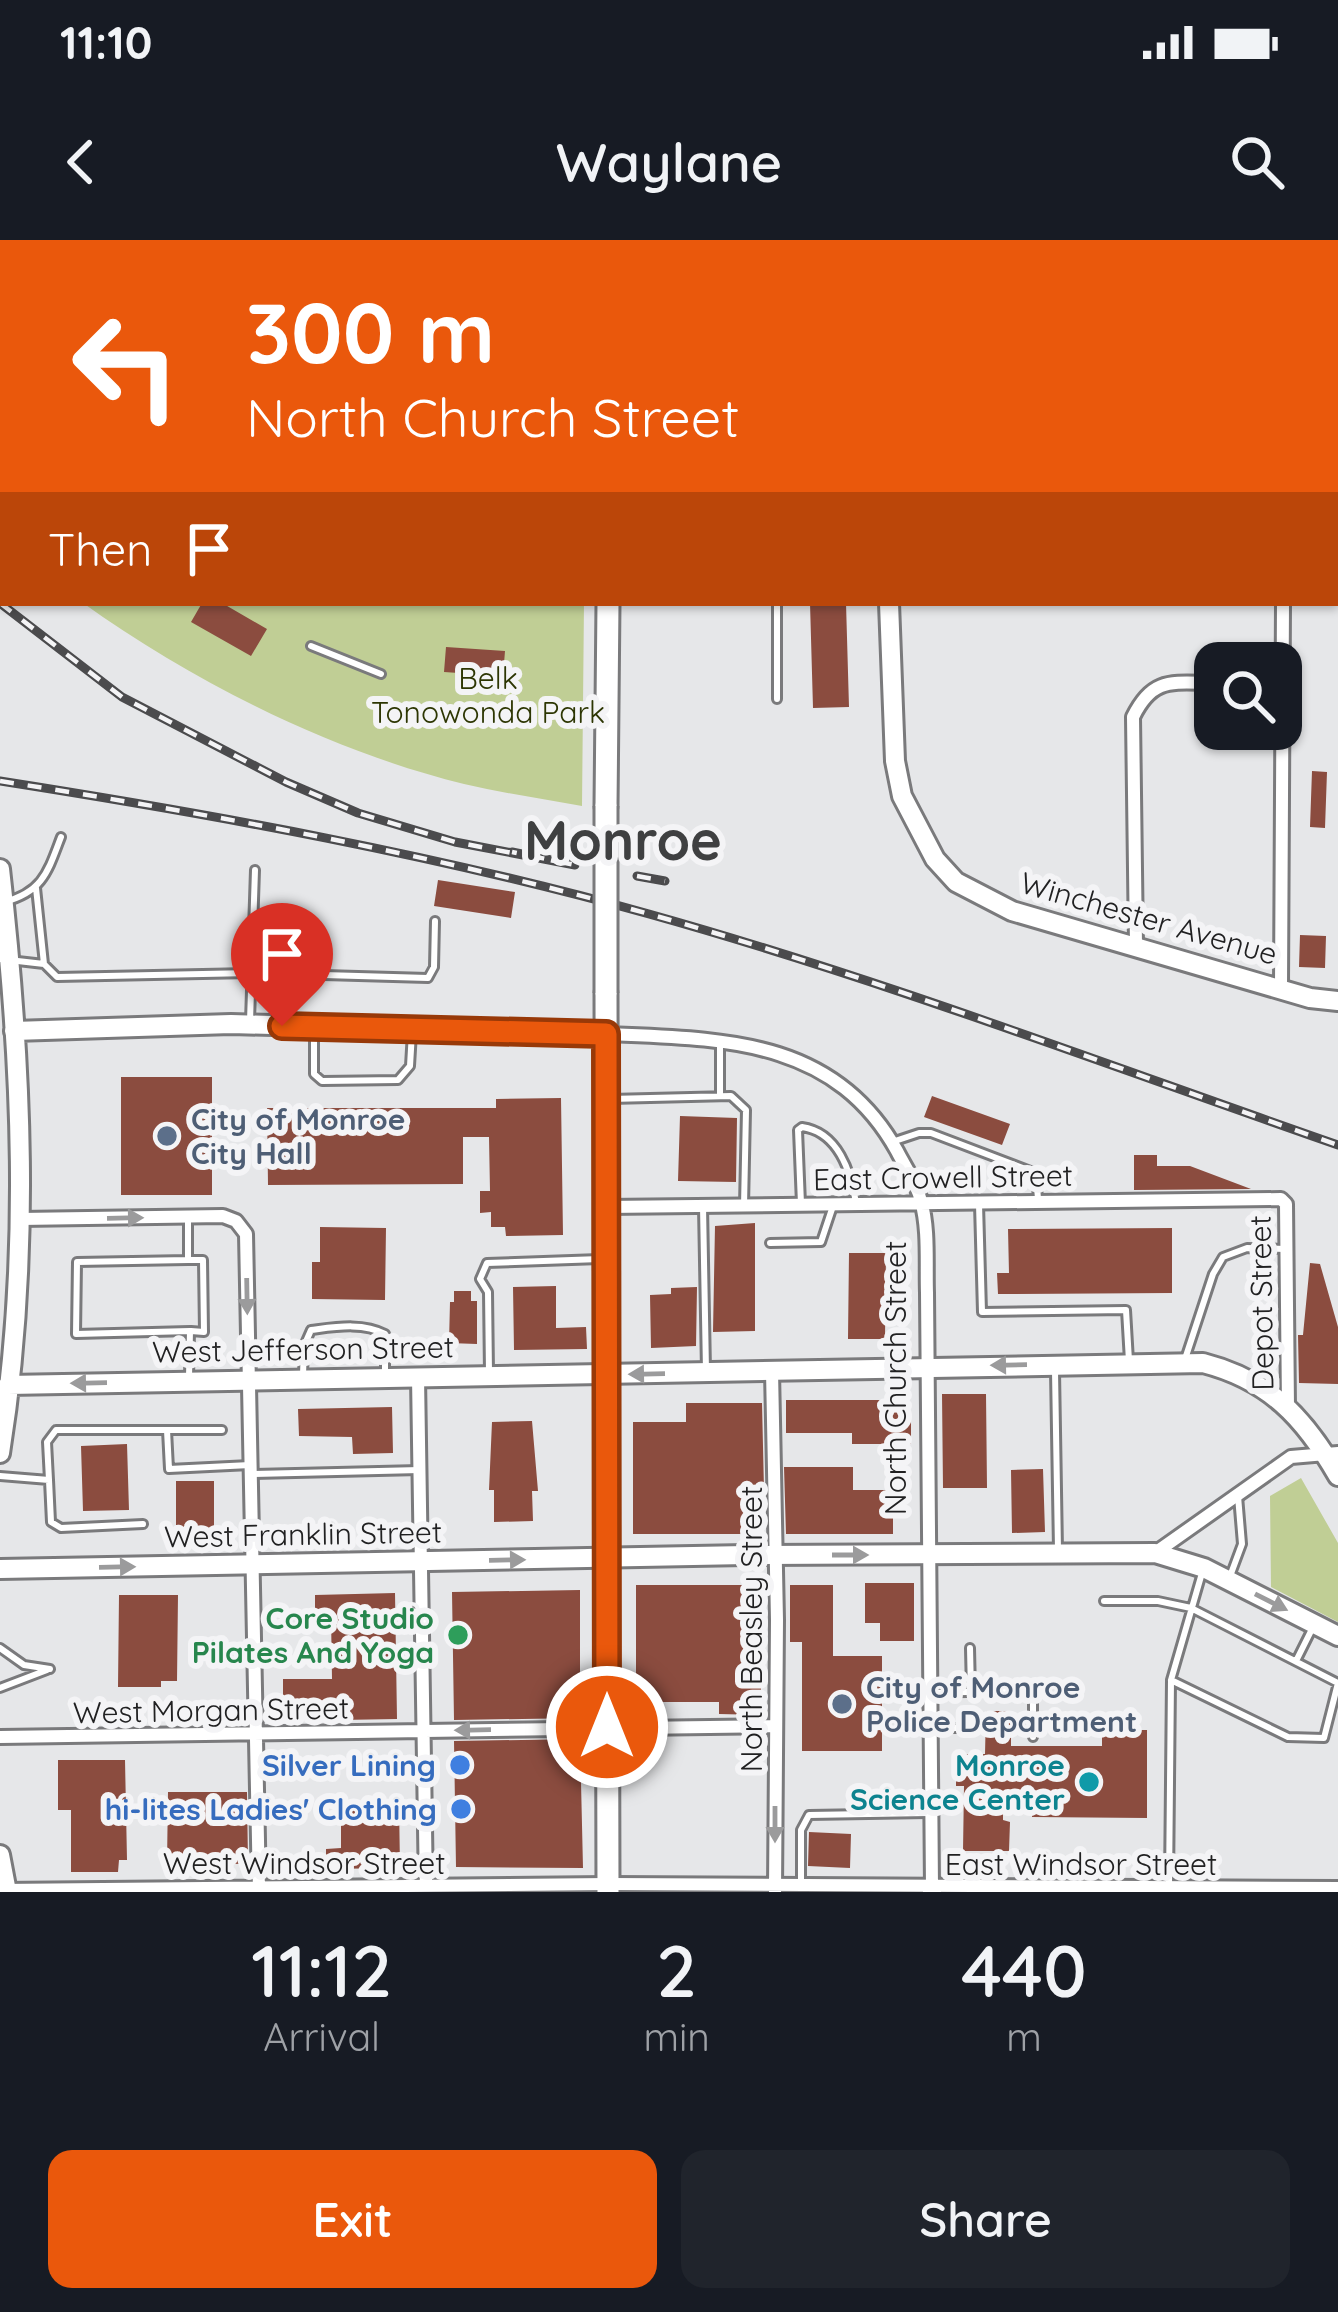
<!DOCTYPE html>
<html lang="en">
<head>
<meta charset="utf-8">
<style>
  :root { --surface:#171b24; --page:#20242c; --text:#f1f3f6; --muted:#9ea1a6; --accent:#ea580c }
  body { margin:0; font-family:Quicksand,sans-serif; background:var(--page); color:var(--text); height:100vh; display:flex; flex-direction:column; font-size:45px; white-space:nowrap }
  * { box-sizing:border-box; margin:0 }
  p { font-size:39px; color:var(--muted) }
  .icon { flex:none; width:66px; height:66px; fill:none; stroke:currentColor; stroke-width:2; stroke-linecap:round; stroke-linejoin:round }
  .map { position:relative; height:1652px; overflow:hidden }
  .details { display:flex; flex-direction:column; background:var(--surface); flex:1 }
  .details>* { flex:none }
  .top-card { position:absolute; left:0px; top:0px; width:1338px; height:366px; box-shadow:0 3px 9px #0004; background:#ea580c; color:#fff; overflow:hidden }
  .controls { position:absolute; left:1194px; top:402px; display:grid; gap:24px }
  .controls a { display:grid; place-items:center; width:108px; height:108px; border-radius:24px; background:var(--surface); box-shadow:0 3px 9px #0004; font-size:60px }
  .pin { position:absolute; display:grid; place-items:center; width:102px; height:102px; color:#fff; margin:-123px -51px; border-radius:50% 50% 50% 0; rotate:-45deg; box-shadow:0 0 12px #0007 }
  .pin .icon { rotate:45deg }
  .me { position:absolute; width:132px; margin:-66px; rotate:0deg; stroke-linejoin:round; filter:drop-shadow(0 0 9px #0008) }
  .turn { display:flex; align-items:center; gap:42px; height:252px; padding:0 48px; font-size:54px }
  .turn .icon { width:156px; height:156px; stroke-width:2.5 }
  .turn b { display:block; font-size:84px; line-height:102px }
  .then { display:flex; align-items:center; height:114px; padding:0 48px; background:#0003; gap:24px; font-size:45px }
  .eta { display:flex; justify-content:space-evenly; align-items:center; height:204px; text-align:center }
  .eta b { font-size:72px; font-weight:600; line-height:84px }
  .action { display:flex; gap:24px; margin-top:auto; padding:24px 48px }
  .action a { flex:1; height:138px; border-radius:24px; background:var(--accent); color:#fff; font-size:48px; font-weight:600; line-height:138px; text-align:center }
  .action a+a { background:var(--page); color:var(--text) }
  .status { display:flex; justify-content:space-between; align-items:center; height:84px; padding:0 60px; background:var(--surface); direction:ltr }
  .status svg { height:33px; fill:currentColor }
  header { display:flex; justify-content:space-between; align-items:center; height:156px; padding:0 48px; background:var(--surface); font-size:54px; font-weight:600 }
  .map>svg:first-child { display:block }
  .green { fill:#c0ce95 }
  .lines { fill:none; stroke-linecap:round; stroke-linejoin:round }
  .stream { stroke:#60bcc6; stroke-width:4.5 }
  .building { fill:#8b4c3f }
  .lane-casing { stroke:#7a7a7c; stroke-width:12 }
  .street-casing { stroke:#7a7a7c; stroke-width:18 }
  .secondary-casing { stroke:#7a7a7c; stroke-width:24 }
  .primary-casing { stroke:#7a7a7c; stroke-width:27 }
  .lane { stroke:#fff; stroke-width:6 }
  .street { stroke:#fff; stroke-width:12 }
  .secondary { stroke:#fff; stroke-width:18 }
  .primary { stroke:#fff; stroke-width:21 }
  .rail-casing { stroke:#4b4b4d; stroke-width:9 }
  .rail { stroke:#f4f4f6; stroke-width:4.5; stroke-dasharray:14; stroke-linecap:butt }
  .primary-bridge-casing { stroke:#7a7a7c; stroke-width:27; stroke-linecap:butt }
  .primary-bridge { stroke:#fff; stroke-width:21 }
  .oneway { fill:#9b9b9c }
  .route-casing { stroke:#983908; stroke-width:30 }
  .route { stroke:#ea580c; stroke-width:21 }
  .service-dot { fill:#5c6f8a; stroke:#f4f4f6; stroke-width:4.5 }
  .leisure-dot { fill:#2e9e5b; stroke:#f4f4f6; stroke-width:4.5 }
  .shop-dot { fill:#3f7fe0; stroke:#f4f4f6; stroke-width:4.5 }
  .culture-dot { fill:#0f9aa8; stroke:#f4f4f6; stroke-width:4.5 }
  .labels { text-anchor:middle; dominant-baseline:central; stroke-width:12; stroke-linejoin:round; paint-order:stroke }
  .park-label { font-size:30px; fill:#2d3603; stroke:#f4f4f6 }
  .street-label { font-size:30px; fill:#212122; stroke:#f4f4f6 }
  .service-label { font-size:30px; font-weight:bold; fill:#4e5e75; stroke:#f4f4f6; text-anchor:start }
  .leisure-label { font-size:30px; font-weight:bold; fill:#27864d; stroke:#f4f4f6; text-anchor:end }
  .shop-label { font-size:30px; font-weight:bold; fill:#366cbe; stroke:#f4f4f6; text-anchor:end }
  .culture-label { font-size:30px; font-weight:bold; fill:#0d838f; stroke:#f4f4f6; text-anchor:end }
  .town-label { font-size:54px; font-weight:bold; fill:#3f4041; stroke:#f4f4f6 }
</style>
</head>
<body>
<div class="status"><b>11:10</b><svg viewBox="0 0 49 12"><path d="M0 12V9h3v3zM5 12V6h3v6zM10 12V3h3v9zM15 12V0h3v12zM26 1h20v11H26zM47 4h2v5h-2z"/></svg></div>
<header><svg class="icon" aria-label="back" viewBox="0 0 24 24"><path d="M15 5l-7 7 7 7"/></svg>Waylane<svg class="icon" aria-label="search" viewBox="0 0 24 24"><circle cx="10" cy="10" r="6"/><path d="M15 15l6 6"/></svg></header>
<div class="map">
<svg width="1338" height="1652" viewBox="0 0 1338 1652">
  <rect width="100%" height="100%" fill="#e6e7e9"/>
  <path class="green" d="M0 0H563L579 3H3L0 168Z
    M83 363H584L582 566C543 559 503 553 464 544 330 511 195 443 83 363Z
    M1301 1238 1338 1303V1382L1271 1347 1270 1256Z"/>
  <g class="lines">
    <path class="stream" d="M345 3 349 0
      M0 60H3"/>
  </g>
  <path class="building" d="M202 363H222L267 389 251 416 191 382Z
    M810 363H846L849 467 813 468Z
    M446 407 505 411 503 436 444 432Z
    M1312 531 1327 532 1325 588 1310 587Z
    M438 640 515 652 511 678 434 666Z
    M1300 695 1326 696 1325 728 1299 727Z
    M121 837H212V955H121Z
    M932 856 1010 884 1002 905 924 877Z
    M561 858 563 995 506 996 505 987H491V972L480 973V951H490L489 897H463V944L268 945 267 868H496V859Z
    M680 876 737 878 736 942 678 941Z
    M1134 915H1157V926H1190L1251 949 1134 950Z
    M755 983V1091L713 1092 715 986Z
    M320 987 386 988 385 1060 312 1059V1022H320Z
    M1172 988V1053L998 1054 997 1033H1009L1008 989Z
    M849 1013H886L885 1099H848Z
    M1310 1023 1320 1024 1338 1087V1144L1299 1143 1298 1095H1303Z
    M556 1046V1088L586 1087 587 1109 514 1110 513 1047Z
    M697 1047 696 1106 651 1108 650 1055 671 1054V1048Z
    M454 1051H471V1061H477V1104L449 1103 450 1062H454Z
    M942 1154H986L987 1248H943Z
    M786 1160H894V1172L911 1171V1204H852V1193H786Z
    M686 1163H762L764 1250 752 1251V1294H633V1182H686Z
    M392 1167 393 1213 353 1214 352 1197 299 1196 298 1169Z
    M532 1181 538 1251H532L533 1281 494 1282V1250H489L492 1182Z
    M127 1204 129 1270 83 1271 81 1206Z
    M784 1227H853V1250H893V1294H786Z
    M1043 1229 1045 1292 1012 1293 1011 1230Z
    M176 1241H214V1299H176Z
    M865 1343H914V1401H880V1383H865Z
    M636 1345H761V1475L719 1474V1462H636Z
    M790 1345H833V1416H882V1511H802V1402H790Z
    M580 1350V1478L454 1480 452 1352Z
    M395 1353 397 1479 283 1481V1439H332L331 1376H315V1355Z
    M119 1355H178L177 1441H161V1447H118Z
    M986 1471H1011V1506H1102V1490H1147V1578L1032 1577V1552L1003 1551V1580L1010 1582 1009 1611H963L964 1546H956V1514H985Z
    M580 1499 583 1628 456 1627 454 1501Z
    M58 1520H125L127 1620H119L118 1632H71V1570H58Z
    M168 1552H247L248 1624 167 1623Z
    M399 1563 400 1628 326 1629V1609L341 1608V1564Z
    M809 1592 851 1594 850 1628 808 1626Z"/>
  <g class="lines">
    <defs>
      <path id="lane" d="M489 0 490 3
        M777 363V459
        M311 406 381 434
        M36 648 44 724 57 737 251 733 428 738 434 727 435 681
        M4 662C43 652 48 631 61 597
        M0 719 44 724
        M250 781 255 630
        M314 790V834L322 841 398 840 410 826 412 792
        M720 800V856
        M610 859 731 856 746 870 744 966
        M892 902 919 893H931L1036 933 1038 959
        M801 964 798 890 802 887C838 892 851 932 856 963
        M979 964 982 1072 1126 1070 1129 1121
        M703 966 706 1131
        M188 980V1020L77 1022 76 1094 190 1091 189 1137
        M770 1003 821 1002 834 963
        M188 1020H203L204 1092 191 1091
        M1185 1119 1213 1034 1223 1017 1247 1008 1285 1009
        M1055 1131 1058 1310
        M489 1133 488 1052 480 1039 487 1023 600 1019
        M303 1135 304 1106 311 1090C335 1087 363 1082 385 1094V1132
        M167 1190 169 1229 250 1225
        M251 1234 420 1230
        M0 1236 49 1240 51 1282 61 1288 143 1284
        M49 1240 47 1202 56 1190H222
        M1229 1339 1242 1304 1238 1256
        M1104 1361H1158L1191 1368 1338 1443 1324 1498 1288 1497 1171 1440
        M0 1408 24 1425 50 1429
        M970 1408 971 1452
        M1296 1421 1313 1387
        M0 1448 47 1430
        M932 1453 1033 1450V1497
        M933 1488H978
        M801 1643V1590L809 1575 928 1573
        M1169 1645 1171 1440 1202 1333"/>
      <path id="street" d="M1271 0V3
        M983 3 1097 0
        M1335 279 1338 280
        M1136 705 1133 477C1153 436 1173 443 1215 443
        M1281 747 1283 363
        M606 794C720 799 834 797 897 911 905 927 917 943 921 961 929 989 926 1023 927 1053L932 1648
        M606 967 1281 959 1286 964 1288 1167
        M20 979 223 976 236 981 246 994 259 1651
        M772 1131 777 1380 775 1651
        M418 1137 426 1651
        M1155 1313 1291 1217 1338 1213
        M0 1497 776 1486
        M1 1650 608 1644 1338 1648"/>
      <path id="secondary" d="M889 363 895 521 902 556 935 619 956 642 1012 671 1310 758 1338 761
        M0 629C22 822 31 1020 0 1213
        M14 791 231 784 606 794
        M8 1145 1203 1123C1269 1140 1304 1177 1338 1236
        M0 1329 746 1315 1155 1313 1204 1328 1338 1396
        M0 1615 7 1652
        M932 1648V1652"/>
      <path id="primary" d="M654 3 655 0
        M606 566 608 363
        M606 753 608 1652"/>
    </defs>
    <use href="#lane" class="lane-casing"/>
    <use href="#street" class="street-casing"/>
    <use href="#secondary" class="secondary-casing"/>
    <use href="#primary" class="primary-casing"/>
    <use href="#lane" class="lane"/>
    <use href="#street" class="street"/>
    <use href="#secondary" class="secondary"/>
    <use href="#primary" class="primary"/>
    <defs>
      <path id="rail" d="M0 363 122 457 286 542 358 573 455 602 575 625 512 612
        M0 541C217 575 437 615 649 674 882 739 1110 826 1338 905
        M637 636 665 641"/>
    </defs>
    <use href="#rail" class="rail-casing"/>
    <use href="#rail" class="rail"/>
    <defs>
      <path id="primary-bridge" d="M606 753V566"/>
    </defs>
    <use href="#primary-bridge" class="primary-bridge-casing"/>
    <use href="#primary-bridge" class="primary-bridge"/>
  </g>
  <defs><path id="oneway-solid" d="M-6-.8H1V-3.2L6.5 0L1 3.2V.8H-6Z" transform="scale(3)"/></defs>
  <g class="oneway">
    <use href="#oneway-solid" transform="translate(125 978) rotate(-1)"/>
    <use href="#oneway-solid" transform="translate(247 1056) rotate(89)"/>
    <use href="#oneway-solid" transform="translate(1009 1125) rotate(179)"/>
    <use href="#oneway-solid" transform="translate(647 1134) rotate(179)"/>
    <use href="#oneway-solid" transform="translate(89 1143) rotate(179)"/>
    <use href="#oneway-solid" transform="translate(850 1315)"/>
    <use href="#oneway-solid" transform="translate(507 1320) rotate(-1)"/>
    <use href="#oneway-solid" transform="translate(117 1327) rotate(-1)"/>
    <use href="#oneway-solid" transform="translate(1271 1362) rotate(27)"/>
    <use href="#oneway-solid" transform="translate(473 1490) rotate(179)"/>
    <use href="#oneway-solid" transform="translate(775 1584) rotate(90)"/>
  </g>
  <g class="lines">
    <defs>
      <path id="route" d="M282 786 606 794 607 1487"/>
    </defs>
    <use href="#route" class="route-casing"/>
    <use href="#route" class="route"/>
  </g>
  <g class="service-dot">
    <circle cx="167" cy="896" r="12"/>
    <circle cx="842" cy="1464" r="12"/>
  </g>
  <circle class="leisure-dot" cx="458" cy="1395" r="12"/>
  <g class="shop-dot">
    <circle cx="460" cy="1525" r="12"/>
    <circle cx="461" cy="1569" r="12"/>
  </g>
  <circle class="culture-dot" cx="1089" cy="1542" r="12"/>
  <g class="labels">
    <g class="park-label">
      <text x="488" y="438">Belk<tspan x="488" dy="34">Tonowonda Park</tspan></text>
    </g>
    <g class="street-label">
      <text transform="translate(1149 678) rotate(16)">Winchester Avenue</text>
      <text transform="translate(943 937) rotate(-1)">East Crowell Street</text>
      <text transform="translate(1261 1063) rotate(-91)">Depot Street</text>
      <text transform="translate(303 1109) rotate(-1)">West Jefferson Street</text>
      <text transform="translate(895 1138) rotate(-90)">North Church Street</text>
      <text transform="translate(303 1294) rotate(-1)">West Franklin Street</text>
      <text transform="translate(751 1389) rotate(-90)">North Beasley Street</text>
      <text transform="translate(211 1470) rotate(-1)">West Morgan Street</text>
      <text x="304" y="1623">West Windsor Street</text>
      <text x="1081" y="1624">East Windsor Street</text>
    </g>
    <g class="service-label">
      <text x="191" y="879">City of Monroe<tspan x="191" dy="34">City Hall</tspan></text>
      <text x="866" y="1447">City of Monroe<tspan x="866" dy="34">Police Department</tspan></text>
    </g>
    <g class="leisure-label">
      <text x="434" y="1378">Core Studio<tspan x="434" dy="34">Pilates And Yoga</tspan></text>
    </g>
    <g class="shop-label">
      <text x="436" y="1525">Silver Lining</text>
      <text x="437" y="1569">hi-lites Ladies' Clothing</text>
    </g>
    <g class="culture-label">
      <text x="1065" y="1525">Monroe<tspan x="1065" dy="34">Science Center</tspan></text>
    </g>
    <g class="town-label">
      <text x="623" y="600">Monroe</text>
    </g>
  </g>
</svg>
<div class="controls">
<a><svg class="icon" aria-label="search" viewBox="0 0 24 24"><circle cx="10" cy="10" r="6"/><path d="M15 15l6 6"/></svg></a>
</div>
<div class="pin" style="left:282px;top:786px;background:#d93025"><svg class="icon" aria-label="arrive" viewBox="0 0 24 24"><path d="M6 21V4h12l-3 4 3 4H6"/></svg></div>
<svg class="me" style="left:607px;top:1487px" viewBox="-20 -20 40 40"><circle r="17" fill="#ea580c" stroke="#fff" stroke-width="3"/><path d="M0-11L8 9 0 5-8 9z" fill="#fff"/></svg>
<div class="top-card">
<div class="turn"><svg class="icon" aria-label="left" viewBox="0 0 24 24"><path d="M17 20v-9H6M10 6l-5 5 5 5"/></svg><div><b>300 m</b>North Church Street</div></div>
<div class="then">Then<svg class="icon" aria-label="arrive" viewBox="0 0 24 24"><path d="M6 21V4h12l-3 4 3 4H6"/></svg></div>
</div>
</div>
<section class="details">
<div class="eta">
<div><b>11:12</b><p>Arrival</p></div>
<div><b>2</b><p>min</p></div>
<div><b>440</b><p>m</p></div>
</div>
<div class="action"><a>Exit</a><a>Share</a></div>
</section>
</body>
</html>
